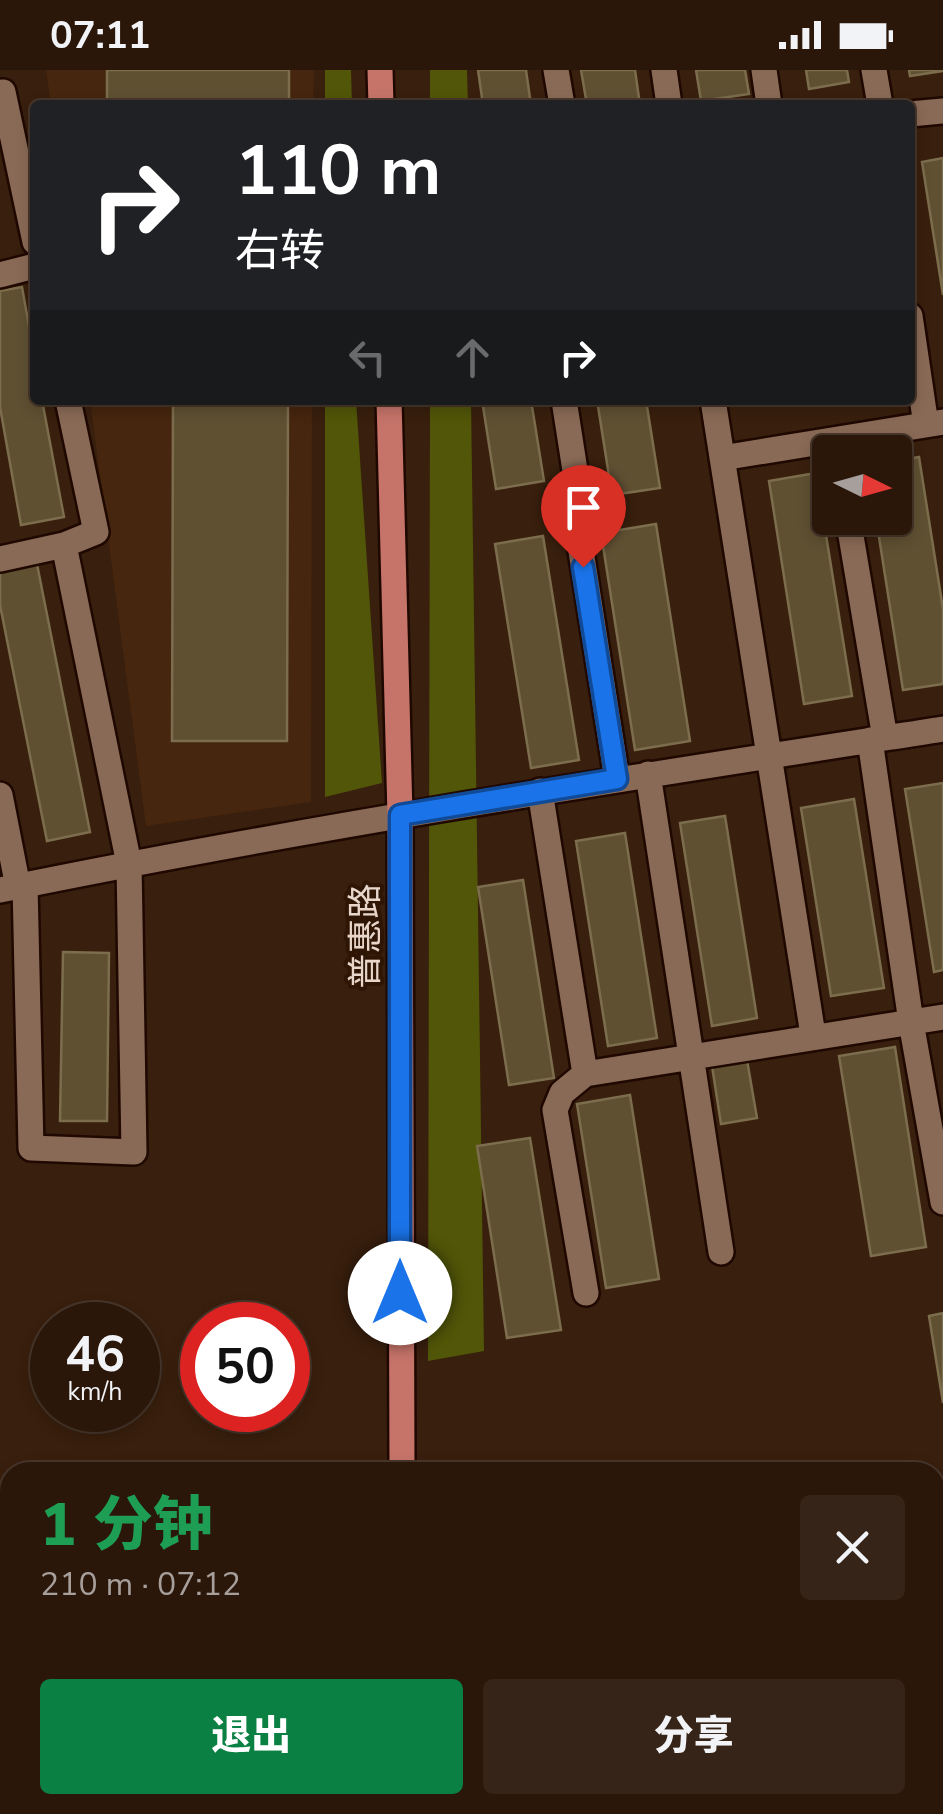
<!DOCTYPE html>
<html lang="zh">
<head>
<meta charset="utf-8">
<style>
  :root { --surface:#2b170a; --page:#372418; --text:#f1f3f6; --muted:#a69f9c; --line:#47362b; --accent:#0b8043 }
  body { margin:0; font-family:"Nunito Sans","Noto Sans SC",sans-serif; background:var(--page); color:var(--text); height:100vh; display:flex; flex-direction:column; font-size:38px; white-space:nowrap }
  * { box-sizing:border-box; margin:0 }
  p { font-size:32px; color:var(--muted) }
  .icon { flex:none; width:55px; height:55px; fill:none; stroke:currentColor; stroke-width:2; stroke-linecap:round; stroke-linejoin:round }
  .map { position:relative; flex:1; overflow:hidden }
  .side { position:absolute; left:0px; top:1392px; width:945px; height:352px; display:flex; flex-direction:column; background:var(--surface); border-radius:30px 30px 0 0; box-shadow:0 5px 15px #0003,0 0 0 2px var(--line) }
  .side>* { flex:none }
  .banner { position:absolute; left:30px; top:30px; width:885px; height:305px; border-radius:10px; box-shadow:0 5px 15px #0003,0 0 0 2px var(--line); background:#202124; color:#fff; overflow:hidden }
  .needle { width:65px; rotate:95deg }
  .controls { position:absolute; left:812px; top:365px; display:grid; gap:20px }
  .controls a { display:grid; place-items:center; width:100px; height:100px; border-radius:10px; background:var(--surface); box-shadow:0 5px 15px #0003,0 0 0 2px var(--line); font-size:50px }
  .speed { position:absolute; left:30px; top:1232px; display:flex; gap:20px; font-size:50px; font-weight:700; text-align:center }
  .speed>* { display:grid; place-content:center; width:130px; height:130px; border-radius:50%; background:var(--surface); box-shadow:0 5px 15px #0003,0 0 0 2px var(--line); line-height:1 }
  .speed small { font-size:25px; font-weight:400 }
  .speed .limit { border:15px solid #d22; background:#fff; color:#111 }
  .pin { position:absolute; display:grid; place-items:center; width:85px; height:85px; color:#fff; margin:-102px -42px; border-radius:50% 50% 50% 0; rotate:-45deg; box-shadow:0 0 10px #0007 }
  .pin .icon { rotate:45deg }
  .me { position:absolute; width:110px; margin:-55px; rotate:0deg; stroke-linejoin:round; filter:drop-shadow(0 0 8px #0008) }
  .turn { display:flex; align-items:center; gap:35px; height:210px; padding:0 40px; font-size:45px }
  .turn .icon { width:130px; height:130px; stroke-width:2.5 }
  .turn b { display:block; font-size:70px; line-height:85px }
  .lanes { display:flex; align-items:center; height:95px; padding:0 40px; background:#0003; justify-content:center; gap:50px; direction:ltr }
  .lanes .off { opacity:.35 }
  .round { display:grid; place-items:center; flex:none; width:105px; height:105px; border-radius:10px; background:var(--page) }
  .overview { display:flex; align-items:center; justify-content:space-between; height:170px; padding:0 40px }
  h1 { font-size:60px; font-weight:800; line-height:75px; color:#1e9e55 }
  .action { display:flex; gap:20px; margin-top:auto; padding:20px 40px }
  .action a { flex:1; height:115px; border-radius:10px; background:var(--accent); color:#fff; font-size:40px; font-weight:800; line-height:115px; text-align:center }
  .action a+a { background:var(--page); color:var(--text) }
  .status { display:flex; justify-content:space-between; align-items:center; height:70px; padding:0 50px; background:var(--surface); direction:ltr }
  .status svg { height:28px; fill:currentColor }
  .map>svg:first-child { display:block }
  .built { fill:#46260e }
  .forest { fill:#515608 }
  .building { fill:#5f5032; stroke:#7c6d4d; stroke-width:2.5 }
  .lines { fill:none; stroke-linecap:round; stroke-linejoin:round }
  .minor-casing { stroke:#1f0800; stroke-width:30 }
  .major-casing { stroke:#1f0800; stroke-width:30 }
  .minor { stroke:#896a56; stroke-width:25 }
  .major { stroke:#c67469; stroke-width:25 }
  .route-casing { stroke:#114b97; stroke-width:25 }
  .route { stroke:#1a73e8; stroke-width:18 }
  .labels { text-anchor:middle; dominant-baseline:central; stroke-width:8; stroke-linejoin:round; paint-order:stroke }
  .street-label { font-size:35px; fill:#e8d6cb; stroke:#2f1604 }
</style>
</head>
<body>
<div class="status"><b>07:11</b><svg viewBox="0 0 49 12"><path d="M0 12V9h3v3zM5 12V6h3v6zM10 12V3h3v9zM15 12V0h3v12zM26 1h20v11H26zM47 4h2v5h-2z"/></svg></div>
<div class="map">
<svg width="943" height="1744" viewBox="0 0 943 1744">
  <rect width="100%" height="100%" fill="#391f0d"/>
  <path class="built" d="M46 0H314L313 35H51Z
    M90 330H312L311 732 146 756Z"/>
  <path class="forest" d="M325 0H351L352 35H325Z
    M430 0H467L468 35H430Z
    M325 330H356L382 713 325 727Z
    M430 330H471L484 1281 428 1291Z"/>
  <path class="building" d="M107 0H289V35H107Z
    M478 0H526L531 35H483Z
    M581 0H635L640 35H587Z
    M696 0H745L749 24 701 31Z
    M806 0H847L849 12 809 19Z
    M909 0H943V1L910 6Z
    M943 88V225L922 92Z
    M22 217 35 290V330H42L64 447 21 455 0 337V221Z
    M173 330H288L287 671H172Z
    M482 330H531L544 411 496 419Z
    M597 330H646L660 418 612 425Z
    M919 387 943 539V614L903 620 876 448H895V391Z
    M816 403 852 626 804 634 769 411Z
    M656 454 690 671 635 680 601 463Z
    M543 466 579 690 531 698 495 474Z
    M36 489 90 762 47 771 0 535V496Z
    M943 713V900L934 902 905 719Z
    M854 729 884 918 831 926 801 738Z
    M725 746 757 948 712 956 680 753Z
    M625 763 657 968 608 976 576 771Z
    M523 810 554 1008 509 1015 478 817Z
    M63 882 109 883 107 1051H60Z
    M895 977 926 1177 871 1186 839 986Z
    M747 990 757 1048 721 1054 712 996Z
    M630 1025 659 1209 606 1218 577 1034Z
    M530 1068 561 1260 507 1268 477 1076Z
    M943 1243V1333L929 1246Z"/>
  <g class="lines">
    <defs>
      <path id="minor" d="M556 0 562 35
        M664 0 669 35
        M764 0 769 35
        M874 0 880 35
        M0 23 3 22 35 172
        M910 44 943 41
        M0 205 35 196
        M910 246 926 355
        M564 330 579 426 578 462 617 709
        M713 330 813 965
        M722 388 943 352
        M848 448 885 668
        M0 489 64 475
        M870 670 911 952 943 1132
        M648 704 721 1182
        M540 721 585 1004 562 1023 555 1040 586 1223
        M0 725 18 817
        M25 815 31 1078 134 1082 129 794 64 475 96 462 68 330
        M0 820C313 756 628 708 943 659
        M585 1004 943 947"/>
      <path id="major" d="M380 0 381 35
        M389 330 400 745 402 1402
        M935 1569 943 1568
        M935 1654 943 1653
        M0 1688 10 1686
        M413 1735 414 1744
        M5 1744 55 1735"/>
    </defs>
    <use href="#minor" class="minor-casing"/>
    <use href="#major" class="major-casing"/>
    <use href="#minor" class="minor"/>
    <use href="#major" class="major"/>
  </g>
  <g class="lines">
    <defs>
      <path id="route" d="M400 1223V745L617 709 583 497"/>
    </defs>
    <use href="#route" class="route-casing"/>
    <use href="#route" class="route"/>
  </g>
  <g class="labels">
    <g class="street-label">
      <text transform="translate(365 866) rotate(-90)">普惠路</text>
    </g>
  </g>
</svg>
<div class="controls">
<a><svg class="needle" viewBox="-14 -14 28 28"><path d="M0-13l5 13h-10z" fill="#e53935"/><path d="M0 13l5-13h-10z" fill="#a69f9c"/></svg></a>
</div>
<div class="speed"><div>46<small>km/h</small></div><div class="limit">50</div></div>
<div class="pin" style="left:583px;top:497px;background:#d93025"><svg class="icon" aria-label="arrive" viewBox="0 0 24 24"><path d="M6 21V4h12l-3 4 3 4H6"/></svg></div>
<svg class="me" style="left:400px;top:1223px" viewBox="-20 -20 40 40"><circle r="19" fill="#fff"/><path d="M0-13L10 11 0 6-10 11z" fill="#1a73e8"/></svg>
<div class="banner">
<div class="turn"><svg class="icon" aria-label="right" viewBox="0 0 24 24"><path d="M7 20v-9h11M14 6l5 5-5 5"/></svg><div><b>110 m</b>右转</div></div>
<div class="lanes"><svg class="icon off" aria-label="left" viewBox="0 0 24 24"><path d="M17 20v-9H6M10 6l-5 5 5 5"/></svg><svg class="icon off" aria-label="ahead" viewBox="0 0 24 24"><path d="M12 20V5M6 11l6-6 6 6"/></svg><svg class="icon" aria-label="right" viewBox="0 0 24 24"><path d="M7 20v-9h11M14 6l5 5-5 5"/></svg></div>
</div>
<section class="side">
<div class="overview"><div><h1>1 分钟</h1><p>210 m · 07:12</p></div><a class="round"><svg class="icon" aria-label="close" viewBox="0 0 24 24"><path d="M6 6l12 12M18 6L6 18"/></svg></a></div>
<div class="action"><a>退出</a><a>分享</a></div>
</section>
</div>
</body>
</html>
